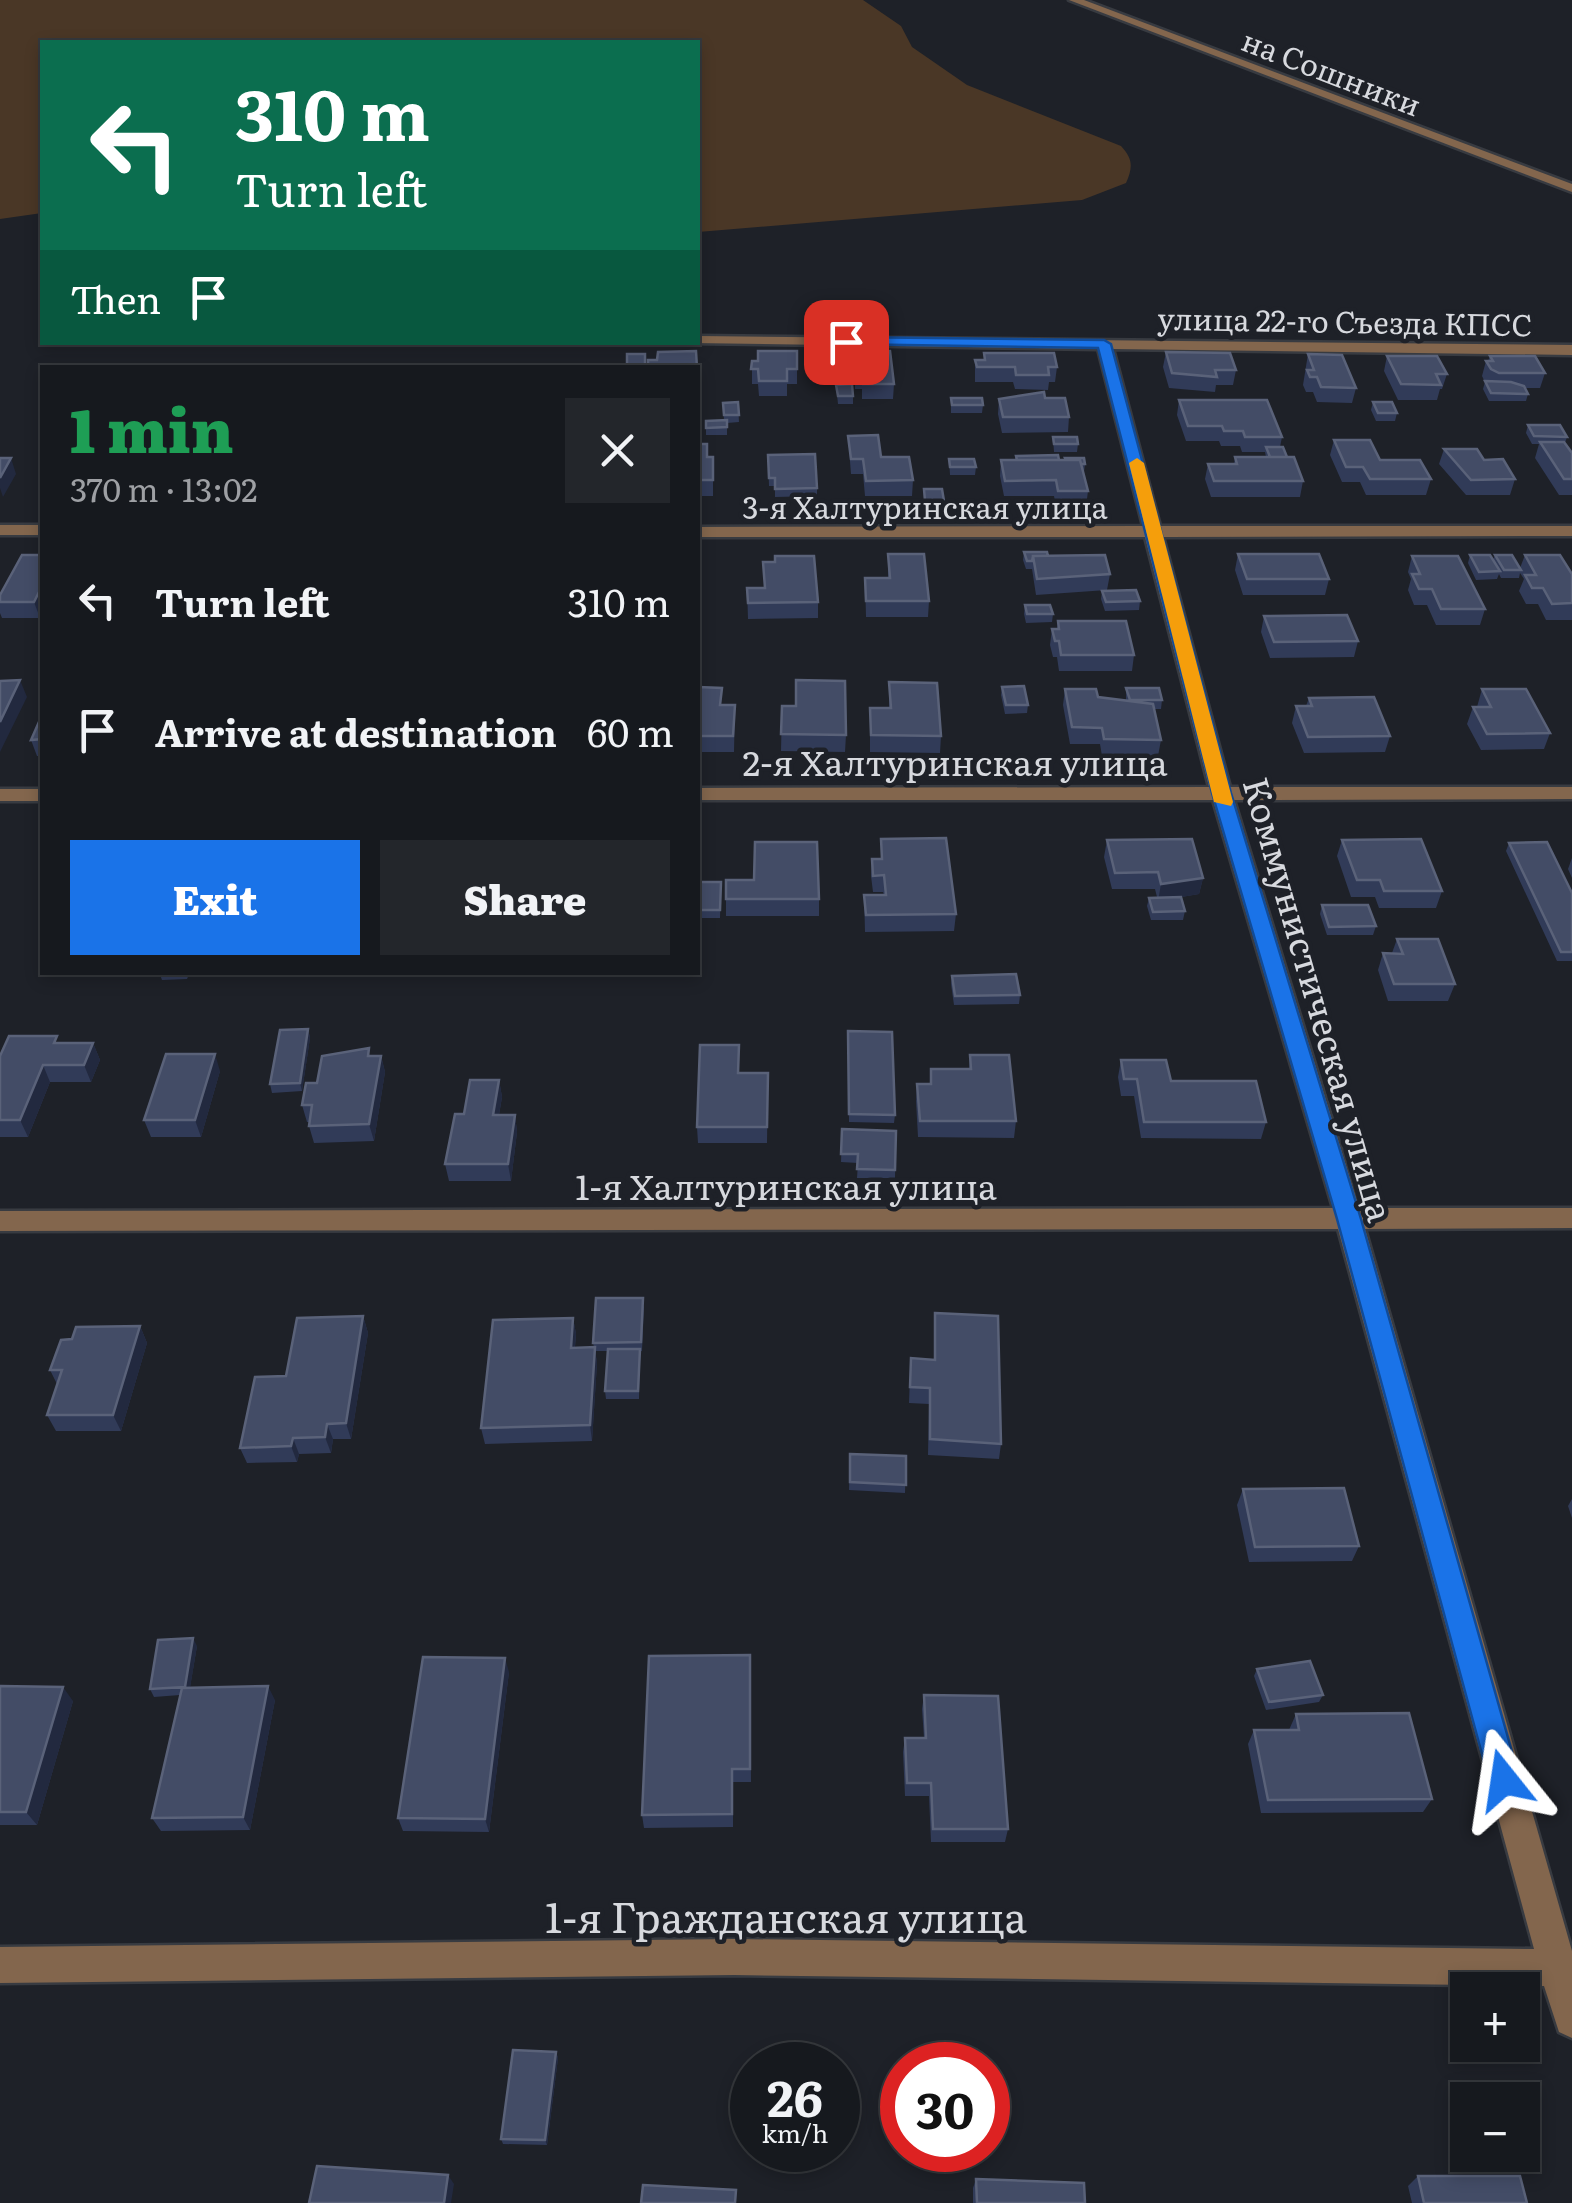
<!DOCTYPE html>
<html lang="en">
<head>
<meta charset="utf-8">
<style>
  :root { --surface:#16191e; --page:#23262b; --text:#f1f3f6; --muted:#9ea0a4; --line:#35383c; --accent:#1a73e8 }
  body { margin:0; font-family:Literata,serif; background:var(--page); color:var(--text); height:100vh; display:flex; flex-direction:column; font-size:38px; white-space:nowrap }
  * { box-sizing:border-box; margin:0 }
  p { font-size:32px; color:var(--muted) }
  .icon { flex:none; width:55px; height:55px; fill:none; stroke:currentColor; stroke-width:2; stroke-linecap:round; stroke-linejoin:round }
  .map { position:relative; flex:1; overflow:hidden }
  .side { position:absolute; left:40px; top:365px; width:660px; height:610px; display:flex; flex-direction:column; background:var(--surface); border-radius:0px; box-shadow:0 5px 15px #0003,0 0 0 2px var(--line) }
  .side>* { flex:none }
  .guide { position:absolute; left:40px; top:40px; width:660px; height:305px; border-radius:0px; box-shadow:0 5px 15px #0003,0 0 0 2px var(--line); background:#0b6e4f; color:#fff; overflow:hidden }
  .controls { position:absolute; left:1450px; top:1972px; display:grid; gap:20px }
  .controls a { display:grid; place-items:center; width:90px; height:90px; border-radius:0px; background:var(--surface); box-shadow:0 5px 15px #0003,0 0 0 2px var(--line); font-size:50px }
  .speed { position:absolute; left:730px; top:2042px; display:flex; gap:20px; font-size:50px; font-weight:700; text-align:center }
  .speed>* { display:grid; place-content:center; width:130px; height:130px; border-radius:50%; background:var(--surface); box-shadow:0 5px 15px #0003,0 0 0 2px var(--line); line-height:1 }
  .speed small { font-size:25px; font-weight:400 }
  .speed .limit { border:15px solid #d22; background:#fff; color:#111 }
  .pin { position:absolute; display:grid; place-items:center; width:85px; height:85px; color:#fff; margin:-42px; border-radius:20px; box-shadow:0 5px 15px #0006 }
  .me { position:absolute; width:110px; margin:-55px; rotate:345deg; stroke-linejoin:round; filter:drop-shadow(0 0 8px #0008) }
  .turn { display:flex; align-items:center; gap:35px; height:210px; padding:0 30px; font-size:45px }
  .turn .icon { width:130px; height:130px; stroke-width:2.5 }
  .turn b { display:block; font-size:70px; line-height:85px }
  .then { display:flex; align-items:center; height:95px; padding:0 30px; background:#0003; gap:20px; font-size:38px }
  .round { display:grid; place-items:center; flex:none; width:105px; height:105px; border-radius:0px; background:var(--page) }
  .summary { display:flex; align-items:center; justify-content:space-between; height:170px; padding:0 30px }
  h1 { font-size:60px; font-weight:800; line-height:75px; color:#1e9e55 }
  .primary-button { display:flex; gap:20px; margin-top:auto; padding:20px 30px }
  .primary-button a { flex:1; height:115px; border-radius:0px; background:var(--accent); color:#fff; font-size:40px; font-weight:800; line-height:115px; text-align:center }
  .primary-button a+a { background:var(--page); color:var(--text) }
  ul { padding:0; list-style:none }
  li { display:flex; align-items:center; gap:30px; height:130px; padding:0 30px }
  li div { flex:1 }
  li b { display:block; font-size:38px }
  li em { font-style:normal }
  .map>svg:first-child { display:block }
  .green { fill:#4a3726 }
  .lines { fill:none; stroke-linecap:round; stroke-linejoin:round }
  .minor-casing { stroke:#383b41; stroke-width:5 }
  .minor { fill:#83664d; fill-rule:evenodd }
  .wall { fill:#313b58 }
  .shaded-wall { fill:#22293f }
  .building { fill:#434c66; stroke:#5a6279; stroke-width:2.5 }
  .route { fill:#1a73e8; stroke:#114b97; stroke-width:2.5 }
  .slow { fill:#f59e0b }
  .labels { text-anchor:middle; dominant-baseline:central; stroke-width:9; stroke-linejoin:round; paint-order:stroke }
  .far-street-label { font-size:30px; fill:#d7d9de; stroke:#1e2128 }
  .street-label { font-size:35px; fill:#d7d9de; stroke:#1e2128 }
  .near-street-label { font-size:42px; fill:#d7d9de; stroke:#1e2128 }
</style>
</head>
<body>
<div class="map">
<svg width="1572" height="2203" viewBox="0 0 1572 2203">
  <rect width="100%" height="100%" fill="#1e2128"/>
  <path class="green" d="M0 0H863L901 26 912 47 967 85 1121 146C1133 159 1133 167 1126 183L1082 200 698 232V42H42V213L0 219Z"/>
  <g class="lines">
    <defs>
      <path id="minor" d="M1069 0H1084L1572 184V192Z
        M698 336 1572 345V355L1113 349 1160 526H1572V536L1163 537 1230 787H1572V799L1234 800 1359 1208H1572V1228L1365 1229 1572 1951V2038L1559 2032 1544 1986 734 1975 0 1983V1947L734 1939 1534 1949 1338 1229 0 1231V1211L1333 1208 1213 800H698V788L1209 787 1145 537H698V527L1143 526 1098 349 693 343 698 342Z
        M0 525H42V535H0Z
        M0 789H42V801H0Z"/>
    </defs>
    <use href="#minor" class="minor-casing"/>
    <use href="#minor" class="minor"/>
  </g>
  <path class="wall" d="M797 351V384H787V396H759L758 384H752V361H758Z
    M860 352 894 384 893 399H862V389H855V368H860Z
    M1166 352 1236 370 1233 385H1216L1215 392 1169 388 1163 367Z
    M984 353 1057 367 1055 382H1049L1048 390 1015 389 1013 382H975V360H984Z
    M1308 354 1356 388 1352 403 1317 402 1313 392H1306L1303 385Z
    M1387 356 1447 374 1442 389H1440L1437 400H1398L1384 371Z
    M1490 356 1545 373 1540 388H1525L1528 394 1526 401H1489L1483 389 1485 382 1482 376 1486 361H1488Z
    M836 385 853 396V404H838Z
    M951 398 983 405 982 413H951Z
    M1045 398 1069 417 1068 432 1002 433 998 414 999 399Z
    M1179 400 1282 437 1280 447 1303 481 1300 497H1211L1205 479 1208 464H1234L1235 457H1266L1265 452H1242L1240 446H1221L1219 441H1186L1177 415Z
    M738 402 739 422 727 423V435H706V421L724 420 723 403Z
    M1373 402 1397 413 1395 421H1376L1371 410Z
    M1528 425 1567 437 1565 443 1572 453V495H1559L1535 458 1539 444H1532L1526 433Z
    M848 436 913 480 912 496H865L863 474H851Z
    M1053 437 1078 444 1077 452H1054Z
    M1334 440 1380 460 1431 479 1426 495H1366L1360 482H1342L1330 455Z
    M698 444 708 457H713V496H698Z
    M1444 449 1484 460 1515 479 1510 495H1466L1439 464Z
    M768 455 817 488V496L775 497V486H769Z
    M1016 456 1085 464 1084 472H1083L1088 491 1086 507H1056L1054 496H1004L1000 476 1001 460H1015Z
    M949 459 976 467 975 475H950Z
    M924 489 944 501 943 509H925Z
    M1024 552 1048 556 1110 574 1107 590 1036 595 1032 569H1026L1023 560Z
    M888 554 929 601 928 617H866L865 578H888Z
    M1238 554 1329 579 1325 595H1243L1235 570Z
    M22 555 40 618H2L0 613V595Z
    M1470 555 1493 560 1495 555 1520 568 1525 555 1572 574V620H1546L1538 604H1526L1519 591 1524 579 1520 573 1519 578H1501L1499 574 1497 579 1476 580 1468 563Z
    M1412 556 1485 609 1480 625H1436L1427 605H1414L1408 590 1411 579 1408 572Z
    M747 588 818 602V618L748 619Z
    M1102 591 1140 601 1139 610 1105 611 1101 599Z
    M1025 605 1053 614 1052 622 1026 623 1024 614Z
    M1264 616 1358 641 1354 657 1270 658 1261 632Z
    M1058 621 1134 655 1132 671H1059L1057 657H1053L1050 645 1052 629H1057Z
    M889 682 941 736 940 753 870 752V708H889Z
    M698 687 722 705H735L734 752H698Z
    M1002 687 1028 705 1027 713 1005 714 1001 695Z
    M1126 688 1162 700 1161 709H1154L1161 740 1158 756H1102L1100 744H1070L1063 705 1065 689 1098 697 1126 700Z
    M1482 689 1550 733 1544 749 1481 750 1467 724 1473 707H1477Z
    M1309 698 1390 736 1385 752 1304 753 1292 723 1296 706H1306Z
    M782 706 846 735 845 752 781 751Z
    M42 715V756H37L31 740Z
    M881 839 956 914 954 931 865 932 864 895H884L883 892H873L871 876 872 859H881Z
    M1107 840 1203 878 1199 894 1181 897 1185 911 1183 920H1151L1147 906 1149 898 1157 897 1155 889H1112L1104 857Z
    M1342 840 1442 891 1436 908H1379L1375 897H1351L1337 856Z
    M1509 843 1572 893V961H1557L1506 851Z
    M1572 858V878L1568 869Z
    M726 880 819 899V916H726Z
    M698 882H721L720 918H698Z
    M1322 905 1376 926 1373 935H1327L1320 914Z
    M1397 939 1455 984 1448 1001H1388L1378 970 1383 953H1392Z
    M159 972H190L187 979 162 980Z
    M952 976 1020 995 1019 1004 954 1005 951 984Z
    M308 1029 310 1038 302 1091 272 1093 270 1084Z
    M848 1031 895 1115 894 1123 849 1122Z
    M60 1043H93L100 1060 91 1082H50L28 1137H0V1056Z
    M970 1055 1016 1121 1014 1138 918 1137 916 1101 917 1084H930L931 1069H969Z
    M371 1056H381L385 1072 374 1141 314 1143 309 1126V1122H307L302 1105 317 1083Z
    M1121 1060 1266 1122 1261 1139 1141 1138 1134 1096H1121L1118 1077Z
    M220 1071 201 1137H151L144 1120Z
    M739 1073H768L767 1143H698L697 1127Z
    M499 1080 502 1097 499 1115H515L517 1132 511 1181H449L445 1164 464 1114Z
    M842 1129 896 1131 895 1178H857L858 1163 841 1162Z
    M644 1306 642 1351H640L639 1399H606L605 1391 608 1351H595L597 1363 592 1441 485 1444 481 1428 573 1318 576 1334 575 1347H594L593 1343Z
    M935 1313 1001 1444 999 1459 928 1455 929 1404 909 1403 910 1374 911 1358 934 1359Z
    M363 1316 368 1333 351 1439H333L331 1453 299 1454 297 1462 247 1463 240 1448 286 1376Z
    M140 1326 147 1343 121 1431H56L47 1415 57 1384 50 1370 72 1339Z
    M850 1454 906 1456 905 1493 849 1490Z
    M1243 1489 1359 1546 1352 1561 1249 1562 1237 1505Z
    M1572 1499V1518L1568 1506Z
    M197 1646 190 1687 275 1700 250 1830 161 1831 152 1818 180 1695 154 1697 150 1689Z
    M750 1655 751 1782H733V1827L644 1828 642 1815Z
    M1257 1669 1323 1695 1319 1702 1266 1710 1254 1676Z
    M509 1672 489 1832 403 1831 398 1818Z
    M0 1686 73 1701 37 1825H0Z
    M924 1695 1008 1829 1005 1842H931L929 1796H905L903 1752 905 1738H924L922 1709Z
    M1296 1714 1432 1799 1423 1812 1261 1813 1248 1744 1254 1730H1289Z
    M556 2052 558 2058 547 2145 503 2144 501 2139Z
    M1418 2176 1527 2203H1412L1408 2186Z
    M976 2179 1085 2203H973V2188Z"/>
  <path class="shaded-wall" d="M11 458 16 474 3 497 0 488V478Z
    M42 586V613L40 618 34 602Z
    M20 680 27 697 0 752V722Z
    M1203 878 1199 894 1158 901 1161 884Z
    M308 1029 310 1038 302 1091 300 1083Z
    M93 1043 100 1060 91 1082 84 1065Z
    M215 1054 220 1071 201 1137 195 1120Z
    M381 1056 385 1072 374 1141 369 1124Z
    M43 1065 50 1082 28 1137 20 1120Z
    M499 1080 502 1097 496 1132 493 1115Z
    M515 1115 517 1132 511 1181 508 1164Z
    M363 1316 368 1333 351 1439 346 1423Z
    M573 1318 576 1334 573 1364 571 1348Z
    M140 1326 147 1343 121 1431 113 1415Z
    M595 1347 597 1363 592 1441 590 1425Z
    M327 1424 333 1439 331 1453 325 1437Z
    M293 1438 299 1454 297 1462 291 1446Z
    M193 1638 197 1646 189 1694 185 1687Z
    M505 1658 509 1672 489 1832 485 1819Z
    M268 1686 275 1700 250 1830 243 1817Z
    M63 1687 73 1701 37 1825 26 1812Z
    M556 2052 558 2058 547 2145 545 2140Z
    M448 2175 454 2184 451 2203H444Z"/>
  <path class="building" d="M696 351 697 368H648V360H657L658 352Z
    M758 351H797V369H787V381H759L758 369H751L752 361H758Z
    M890 351 894 384H863L862 374H855V368H861L860 352Z
    M1166 352 1230 353 1236 370H1215L1217 377 1172 373Z
    M984 353H1054L1057 367H1048L1049 375H1016L1015 367H977L975 360H985Z
    M627 354H645V368H627Z
    M1308 354 1342 355 1356 388 1321 387 1317 377H1310L1307 370H1314Z
    M1387 356H1437L1447 374H1436L1441 385 1401 384Z
    M1490 356H1535L1545 373H1499L1491 369 1486 361H1493Z
    M1485 381 1511 382 1524 386 1528 394 1491 393Z
    M852 384 853 396H838L836 385Z
    M1044 392 1045 398H1065L1069 417H1003L999 399Z
    M951 398H982L983 405H952Z
    M1179 400H1267L1282 437H1245L1243 431H1224L1222 426H1188Z
    M738 402 739 415H724L723 403Z
    M1373 402H1392L1397 413H1378Z
    M727 420V427L706 428V421Z
    M1528 425H1560L1567 437 1534 436Z
    M878 435 881 457H909L913 480 866 481 863 459H851L848 436Z
    M1053 437H1077L1078 444H1054Z
    M1334 440H1370L1380 460H1420L1431 479H1370L1363 467H1346Z
    M1540 442H1564L1572 453V479H1564Z
    M698 444H707V457H713V480H698Z
    M1266 447H1283L1287 457H1270Z
    M1444 449H1477L1484 460 1503 459 1515 479 1471 480Z
    M815 454 817 488 775 489V478H769L768 455Z
    M1058 455 1059 460H1017L1016 456Z
    M1235 457H1294L1303 481H1214L1208 464H1237Z
    M0 458H11L0 478Z
    M1065 458H1084L1085 464H1081L1080 460H1066Z
    M949 459H974L976 467H950Z
    M1001 460H1080L1088 491H1058L1056 480 1005 481Z
    M924 489H942L944 501H925Z
    M1024 552H1047L1048 556H1033L1032 561H1027Z
    M888 554H924L929 601H866L865 578H890Z
    M1238 554H1319L1329 579H1247Z
    M22 555H42V586L34 602H0V595Z
    M1105 555 1110 574 1037 579 1033 556Z
    M1470 555H1490L1500 571 1479 572Z
    M1495 555H1512L1521 570H1504Z
    M1525 555H1560L1572 574V603L1552 604 1543 588H1532L1525 575H1536Z
    M775 556H814L818 602 748 603 747 588H765L763 562H775Z
    M1412 556H1458L1485 609H1441L1432 589H1419L1412 574H1420Z
    M1136 590 1140 601 1106 602 1102 591Z
    M1025 605H1050L1053 614H1027Z
    M1347 615 1358 641 1274 642 1264 616Z
    M1058 621H1126L1134 655H1061L1059 641H1055L1052 629H1059Z
    M20 680 0 722V681Z
    M796 680 845 681 846 735 781 734 782 706H796Z
    M889 682 937 683 941 736 871 735 870 708H891Z
    M1024 686 1028 705H1006L1002 687Z
    M698 687 722 688 720 705H735L733 736H698Z
    M1126 688H1159L1162 700H1130Z
    M1065 689H1096L1098 697 1153 704 1161 740 1104 739 1102 728 1072 727Z
    M1482 689H1526L1550 733 1487 734 1473 707H1491Z
    M1374 697 1390 736 1308 737 1296 706H1312L1309 698Z
    M42 715V739L31 740Z
    M946 838 956 914 866 915 864 895H886L884 875 873 876 872 859H882L881 839Z
    M1192 839 1203 878 1161 884 1158 872 1115 873 1107 840Z
    M1421 839 1442 891H1384L1380 880H1357L1342 840Z
    M755 842H817L819 899H726V880H754Z
    M1547 842 1572 893V952H1561L1509 843Z
    M698 882H721L720 910H698Z
    M1181 897 1185 911 1153 912 1149 898Z
    M1322 905H1368L1376 926 1329 927Z
    M1397 939H1438L1455 984H1394L1383 953 1403 954Z
    M1016 974 1020 995 955 996 952 976Z
    M308 1029 300 1083 270 1084 280 1030Z
    M848 1031 892 1032 895 1115 849 1114Z
    M9 1036H57L54 1043H93L84 1065H43L20 1120H0V1056Z
    M700 1045H739L738 1073H768L767 1127H697Z
    M369 1048 368 1056H381L369 1124 309 1126 312 1105H302L306 1083H317L322 1056Z
    M166 1054H215L195 1120H144Z
    M970 1055H1009L1016 1121H920L917 1084H931V1069H971Z
    M1121 1060H1166L1171 1081H1256L1266 1122H1144L1137 1079H1124Z
    M470 1080H499L493 1115H515L508 1164H445L455 1114H464Z
    M842 1129 896 1131 895 1170 857 1169 858 1154H841Z
    M596 1298H643L641 1342 593 1343Z
    M935 1313 998 1316 1001 1444 930 1439V1388L910 1387 911 1358 935 1360Z
    M363 1316 346 1423 327 1424 325 1437 293 1438 291 1446 240 1448 255 1377 286 1376 297 1318Z
    M573 1318 571 1348 595 1347 590 1425 481 1428 493 1320Z
    M140 1326 113 1415H47L62 1370H50L61 1340 72 1339 76 1327Z
    M608 1349H640L638 1391H605Z
    M850 1454 906 1456V1485L850 1482Z
    M1344 1488 1359 1546 1255 1547 1243 1489Z
    M193 1638 185 1687 150 1689 158 1640Z
    M750 1655V1769H732V1814L642 1815 649 1656Z
    M423 1657 505 1658 485 1819 398 1818Z
    M1310 1661 1323 1695 1269 1702 1257 1669Z
    M0 1686 63 1687 26 1812H0Z
    M268 1686 243 1817 152 1818 182 1688Z
    M924 1695 998 1696 1008 1829H933L931 1783H907L905 1738H926Z
    M1409 1713 1432 1799 1268 1800 1254 1730H1299L1296 1714Z
    M513 2050 556 2052 545 2140 501 2139Z
    M317 2166 448 2175 444 2203H309Z
    M1418 2176H1520L1527 2203H1424Z
    M976 2179 1084 2183 1085 2203H977Z
    M643 2185 736 2190 735 2203H641Z"/>
  <path class="route" d="M846 337 1104 340 1111 344 1231 793 1361 1219 1520 1780 1515 1791 1504 1796 1494 1791 1489 1780 1337 1219 1212 793 1098 348 841 344Z"/>
  <path class="slow" d="M1137 458 1144 463 1233 802 1231 806 1214 802 1129 463Z"/>
  <g class="labels">
    <g class="far-street-label">
      <text transform="translate(1332 71) rotate(21)">на Сошники</text>
      <text transform="translate(1345 320) rotate(1)">улица 22-го Съезда КПСС</text>
      <text x="925" y="506">3-я Халтуринская улица</text>
    </g>
    <g class="street-label">
      <text x="955" y="761">2-я Халтуринская улица</text>
      <text transform="translate(1320 999) rotate(74)">Коммунистическая улица</text>
      <text x="786" y="1185">1-я Халтуринская улица</text>
    </g>
    <g class="near-street-label">
      <text x="786" y="1915">1-я Гражданская улица</text>
    </g>
  </g>
</svg>
<div class="controls">
<a>+</a>
<a>−</a>
</div>
<div class="speed"><div>26<small>km/h</small></div><div class="limit">30</div></div>
<div class="pin" style="left:846px;top:342px;background:#d93025"><svg class="icon" aria-label="arrive" viewBox="0 0 24 24"><path d="M6 21V4h12l-3 4 3 4H6"/></svg></div>
<svg class="me" style="left:1504px;top:1780px" viewBox="-20 -20 40 40"><path d="M0-17L14 15 0 8-14 15z" fill="#1a73e8" stroke="#fff" stroke-width="4"/></svg>
<div class="guide">
<div class="turn"><svg class="icon" aria-label="left" viewBox="0 0 24 24"><path d="M17 20v-9H6M10 6l-5 5 5 5"/></svg><div><b>310 m</b>Turn left</div></div>
<div class="then">Then<svg class="icon" aria-label="arrive" viewBox="0 0 24 24"><path d="M6 21V4h12l-3 4 3 4H6"/></svg></div>
</div>
<section class="side">
<div class="summary"><div><h1>1 min</h1><p>370 m · 13:02</p></div><a class="round"><svg class="icon" aria-label="close" viewBox="0 0 24 24"><path d="M6 6l12 12M18 6L6 18"/></svg></a></div>
<ul>
<li><svg class="icon" aria-label="left" viewBox="0 0 24 24"><path d="M17 20v-9H6M10 6l-5 5 5 5"/></svg><div><b>Turn left</b></div><em>310 m</em></li>
<li><svg class="icon" aria-label="arrive" viewBox="0 0 24 24"><path d="M6 21V4h12l-3 4 3 4H6"/></svg><div><b>Arrive at destination</b></div><em>60 m</em></li>
</ul>
<div class="primary-button"><a>Exit</a><a>Share</a></div>
</section>
</div>
</body>
</html>
